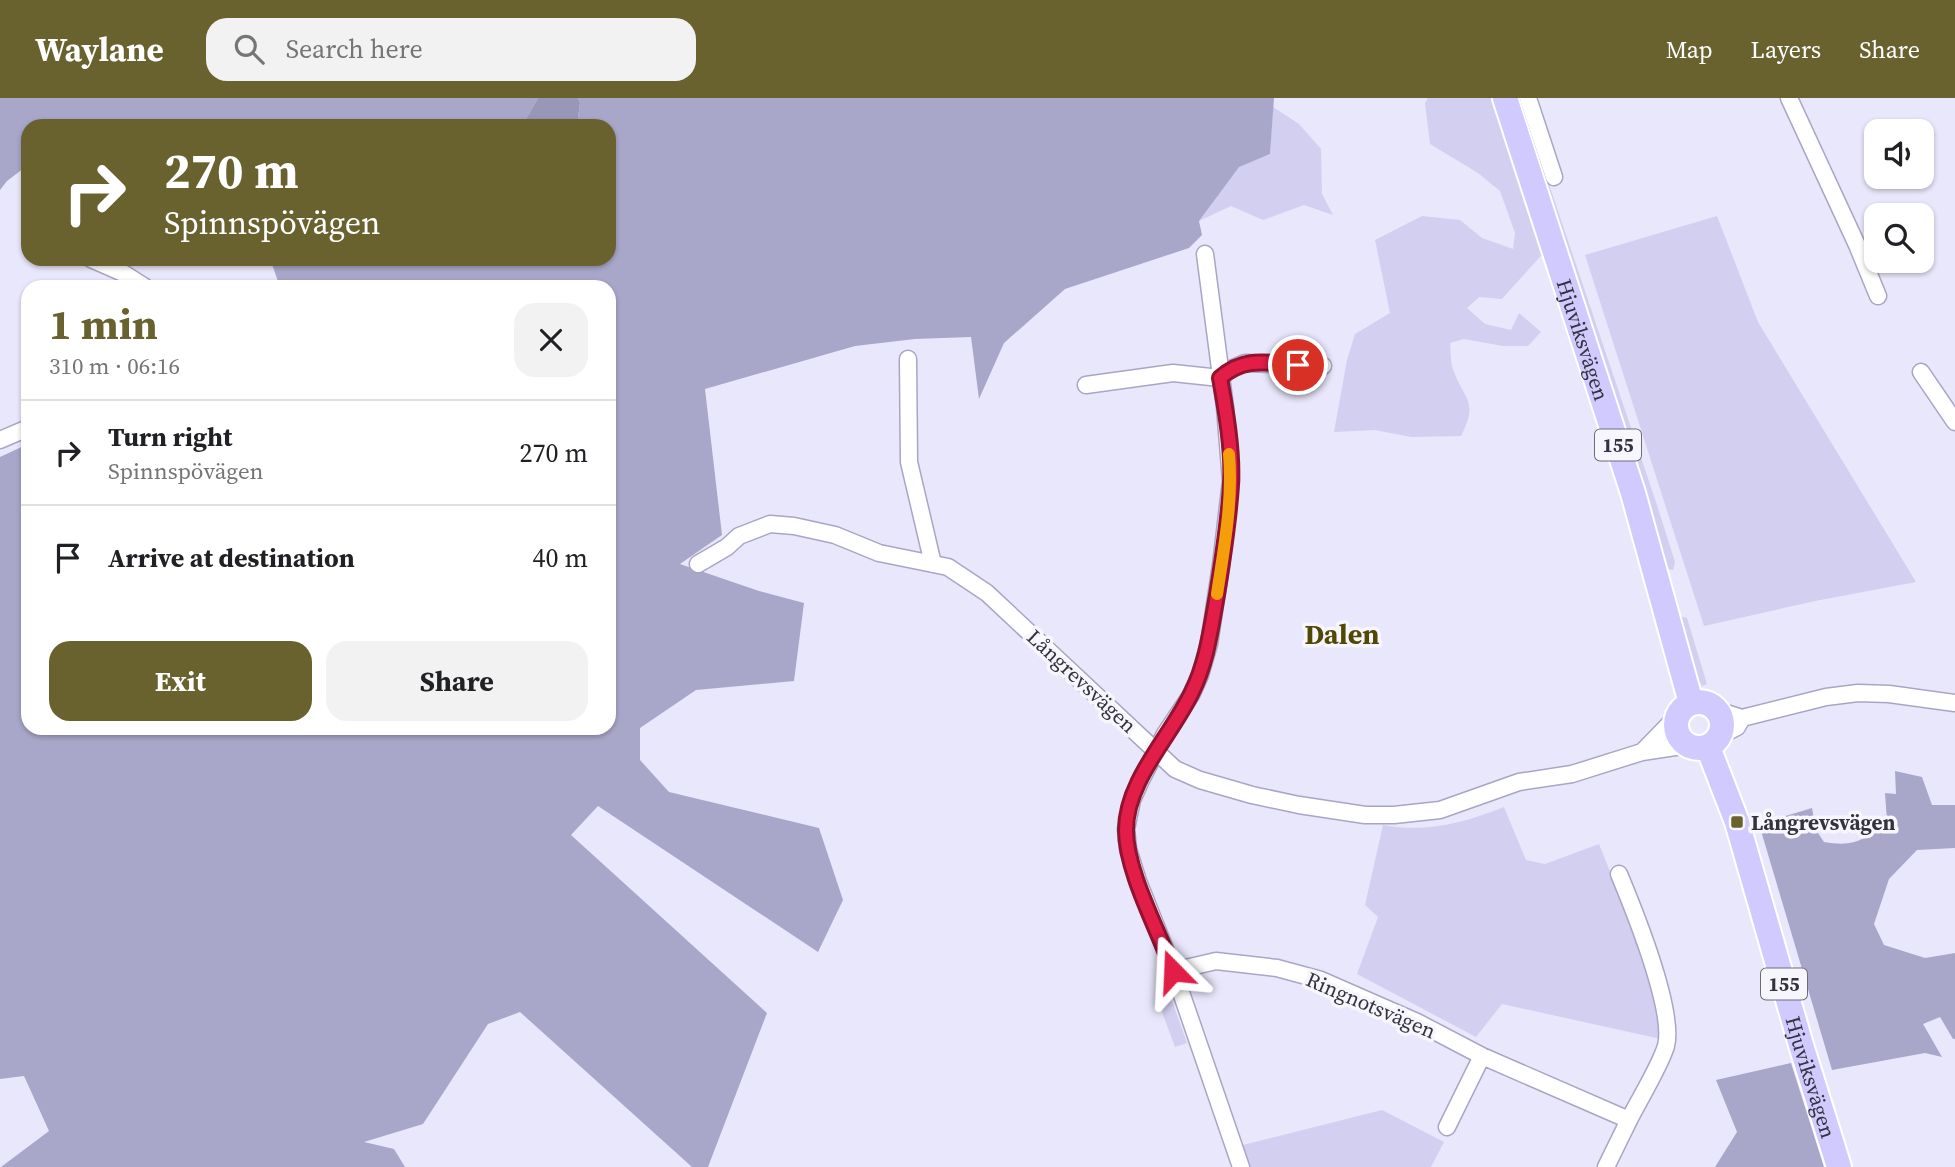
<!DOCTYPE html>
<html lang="en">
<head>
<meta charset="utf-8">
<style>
  :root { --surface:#fff; --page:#f2f2f2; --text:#202124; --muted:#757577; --line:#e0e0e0; --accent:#69622f }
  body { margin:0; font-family:"Source Serif 4",serif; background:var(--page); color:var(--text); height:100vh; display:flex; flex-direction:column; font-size:26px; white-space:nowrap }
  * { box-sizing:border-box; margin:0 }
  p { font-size:23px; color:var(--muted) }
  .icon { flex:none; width:38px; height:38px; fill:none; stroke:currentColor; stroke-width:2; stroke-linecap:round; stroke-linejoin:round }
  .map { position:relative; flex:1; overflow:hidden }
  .panel { position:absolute; left:21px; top:182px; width:595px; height:455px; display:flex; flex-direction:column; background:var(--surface); border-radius:21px; box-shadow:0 2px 5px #0004 }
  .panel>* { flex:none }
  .hud { position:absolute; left:21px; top:21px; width:595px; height:147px; border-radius:21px; box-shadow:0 2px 5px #0004; background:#69622f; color:#fff; overflow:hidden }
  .fabs { position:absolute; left:1864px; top:21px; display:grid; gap:14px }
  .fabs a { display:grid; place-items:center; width:70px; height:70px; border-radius:14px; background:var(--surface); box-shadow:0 2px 5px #0004; font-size:35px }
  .pin { position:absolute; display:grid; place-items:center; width:60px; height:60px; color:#fff; margin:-30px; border:4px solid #fff; border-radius:50%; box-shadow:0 2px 7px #0007 }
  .me { position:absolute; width:77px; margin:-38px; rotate:339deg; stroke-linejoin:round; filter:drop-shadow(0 0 5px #0008) }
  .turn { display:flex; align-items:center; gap:24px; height:147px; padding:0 28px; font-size:32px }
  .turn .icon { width:91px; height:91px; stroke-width:2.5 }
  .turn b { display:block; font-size:49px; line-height:60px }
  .round { display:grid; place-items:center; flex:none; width:74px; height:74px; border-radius:21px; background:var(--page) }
  .summary { display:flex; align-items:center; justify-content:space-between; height:119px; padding:0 28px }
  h1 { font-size:42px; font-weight:700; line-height:52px; color:var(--accent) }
  .action { display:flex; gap:14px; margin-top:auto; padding:14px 28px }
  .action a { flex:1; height:80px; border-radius:21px; background:var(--accent); color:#fff; font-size:28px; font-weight:700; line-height:80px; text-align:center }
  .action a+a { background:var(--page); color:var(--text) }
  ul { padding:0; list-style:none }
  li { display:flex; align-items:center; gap:21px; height:105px; padding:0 28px; border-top:2px solid var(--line) }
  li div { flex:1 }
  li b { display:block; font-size:26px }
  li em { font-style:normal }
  header { display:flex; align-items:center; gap:42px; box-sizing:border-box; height:98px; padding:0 35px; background:var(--accent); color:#fff }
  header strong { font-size:33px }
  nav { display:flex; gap:38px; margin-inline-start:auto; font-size:24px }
  .search { width:490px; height:63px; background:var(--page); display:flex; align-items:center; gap:18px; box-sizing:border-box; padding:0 24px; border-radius:21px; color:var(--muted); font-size:26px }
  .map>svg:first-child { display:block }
  .green { fill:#d2cff1 }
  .forest { fill:#a9a7c9 }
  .water { fill:#9997b8 }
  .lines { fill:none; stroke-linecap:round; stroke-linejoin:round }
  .minor-casing { stroke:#a8a6c4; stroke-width:19 }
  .primary-casing { stroke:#fff; stroke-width:28 }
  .minor { stroke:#fff; stroke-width:16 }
  .primary { stroke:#d0cafe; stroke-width:24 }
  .route-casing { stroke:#92132f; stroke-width:18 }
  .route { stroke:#e11d48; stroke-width:12 }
  .slow { stroke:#f59e0b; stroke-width:12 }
  .poi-dot { fill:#69622f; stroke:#f7f6fd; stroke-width:2.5 }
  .labels { text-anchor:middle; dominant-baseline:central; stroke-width:7; stroke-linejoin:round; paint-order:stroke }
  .shield { fill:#f7f6fd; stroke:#6e6d77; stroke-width:2 }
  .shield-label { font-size:19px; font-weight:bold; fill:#33323e }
  .street-label { font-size:21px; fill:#33323e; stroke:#f7f6fd }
  .poi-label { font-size:21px; font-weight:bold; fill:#33323e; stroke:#f7f6fd; text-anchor:start }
  .district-label { font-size:28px; font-weight:bold; fill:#514806; stroke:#f7f6fd }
</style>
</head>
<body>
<header>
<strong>Waylane</strong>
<div class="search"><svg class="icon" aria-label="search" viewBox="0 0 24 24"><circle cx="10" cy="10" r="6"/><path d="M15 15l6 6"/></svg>Search here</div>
<nav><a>Map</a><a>Layers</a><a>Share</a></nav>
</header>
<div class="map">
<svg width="1955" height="1069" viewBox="0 0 1955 1069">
  <rect width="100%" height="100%" fill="#e9e7fb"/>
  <path class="green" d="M1428 0H1497L1547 151 1502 201 1479 199 1467 210 1485 226 1511 232 1519 215 1541 234 1528 248H1503L1464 241 1450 245C1451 254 1450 265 1454 274 1466 304 1478 304 1461 338L1411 339 1375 332 1334 334 1347 262 1355 236 1390 215 1375 142 1422 118 1460 122 1482 140 1513 151 1515 135 1500 93 1478 75 1430 46 1425 5Z
    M1517 0H1520L1657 407 1675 464 1673 472 1667 471Z
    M1273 9 1299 26 1321 51 1322 96 1333 117 1304 107 1263 122 1231 108 1199 123 1239 68 1270 56Z
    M1717 118 1758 224 1916 484 1815 503 1704 528 1585 157Z
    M1679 518 1687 520 1707 586 1702 588 1690 566Z
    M1504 709 1526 762 1545 766 1599 746 1652 879 1661 941 1502 906 1476 939 1357 876 1378 819 1365 807 1383 727C1427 735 1463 725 1504 709Z
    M1172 903 1187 945 1175 949 1162 914 1166 905Z
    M1382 1012 1444 1044 1431 1069H1250L1243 1047Z"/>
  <path class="forest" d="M0 0H538L522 28H28V67L7 83 0 92Z
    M578 0H1274L1270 56 1239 69 1199 123 1202 137 1189 150 1065 191 1004 245 979 301 971 239 915 241 855 248 705 291 722 437 680 466 759 493 804 505 794 583 696 592 640 630V662L669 694 819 730 843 802 818 854 598 708 571 737 767 915 708 1069H692L520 914 488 926 423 1026 364 1044 394 1051 405 1069H1L49 1033 24 978 0 981V359L28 346V630H609V189H280L273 169 267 161H609V28H577L580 5Z
    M1895 673 1922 679 1932 707H1955V750L1917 752 1889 781 1874 826 1884 847 1925 860 1955 855V941H1953L1940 919 1923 926 1942 959 1925 955 1832 972 1759 726 1812 710 1816 732 1824 744C1854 749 1864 743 1887 723L1885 695 1896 696Z
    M1791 965 1824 1069H1715L1737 1034 1716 982Z"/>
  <path class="water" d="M538 0H578L580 5 577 28H522Z"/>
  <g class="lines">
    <defs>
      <path id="minor" d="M1528 0 1554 79
        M1789 0 1857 147 1878 198
        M1205 156 1225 309 1231 383 1221 467 1209 546 1200 577 1191 597 1165 636 1141 682 1132 702 1126 731 1128 751 1138 783 1173 871 1241 1069
        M91 161 123 175 145 189
        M908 261 909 364 933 466
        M1921 274 1955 324
        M1086 287 1173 275 1220 280 1229 272 1245 265 1323 268
        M0 342 28 330
        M698 466 727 449 739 438 770 426 794 428 835 437 879 455 948 469 987 495 1175 671 1200 682 1252 697 1299 707 1365 717H1394L1440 712 1519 684 1572 676 1642 654 1688 647
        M1714 611 1742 620 1826 599 1858 595 1889 596 1955 605
        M1721 637 1737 629 1742 620
        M1642 654 1677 618
        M1173 873 1216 863 1277 870 1321 882 1417 924 1482 958 1629 1022C1639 1002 1660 968 1666 948 1675 913 1634 812 1619 776
        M1447 1029 1482 958
        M1606 1069 1629 1022"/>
      <g id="primary">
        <path id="s1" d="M1505 0 1633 395 1691 605"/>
        <circle cx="1699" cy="627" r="23"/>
        <path id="s2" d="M1708 649 1737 724 1801 947 1839 1069"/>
      </g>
    </defs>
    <use href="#minor" class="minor-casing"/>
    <use href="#primary" class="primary-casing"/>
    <use href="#minor" class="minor"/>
    <use href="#primary" class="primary"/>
  </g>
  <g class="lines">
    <defs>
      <path id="route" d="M1173 873C1159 833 1126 774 1126 732 1126 682 1172 637 1192 594 1207 564 1211 530 1217 497 1223 460 1229 423 1231 386 1233 353 1226 313 1220 280 1244 258 1268 265 1298 267"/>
    </defs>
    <use href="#route" class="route-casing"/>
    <use href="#route" class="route"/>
    <path class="slow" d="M1217 496C1224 450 1233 403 1229 356"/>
  </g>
  <rect class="poi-dot" x="1730" y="717" width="14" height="14" rx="3.5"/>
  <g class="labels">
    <g class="shield">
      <rect x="1595" y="331.5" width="46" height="31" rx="5"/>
      <rect x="1761" y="870.5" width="46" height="31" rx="5"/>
    </g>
    <g class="shield-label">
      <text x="1618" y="347">155</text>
      <text x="1784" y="886">155</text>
    </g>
    <g class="street-label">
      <text stroke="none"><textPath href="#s1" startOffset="254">Hjuviksvägen</textPath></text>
      <text transform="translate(1082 583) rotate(43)">Långrevsvägen</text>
      <text transform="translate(1371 907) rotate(23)">Ringnotsvägen</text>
      <text stroke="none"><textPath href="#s2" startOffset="346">Hjuviksvägen</textPath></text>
    </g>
    <g class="poi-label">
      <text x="1751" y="724">Långrevsvägen</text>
    </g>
    <g class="district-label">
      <text x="1342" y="536">Dalen</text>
    </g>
  </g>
</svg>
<div class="fabs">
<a><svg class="icon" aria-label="sound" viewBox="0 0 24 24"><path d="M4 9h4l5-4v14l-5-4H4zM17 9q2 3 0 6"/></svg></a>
<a><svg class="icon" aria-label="search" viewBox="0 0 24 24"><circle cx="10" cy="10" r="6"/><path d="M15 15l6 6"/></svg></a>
</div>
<div class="pin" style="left:1298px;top:267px;background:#d93025"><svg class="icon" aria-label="arrive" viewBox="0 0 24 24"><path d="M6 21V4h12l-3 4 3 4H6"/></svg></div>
<svg class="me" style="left:1173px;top:873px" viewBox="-20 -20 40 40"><path d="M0-17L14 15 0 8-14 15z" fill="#e11d48" stroke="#fff" stroke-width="4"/></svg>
<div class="hud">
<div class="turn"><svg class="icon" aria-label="right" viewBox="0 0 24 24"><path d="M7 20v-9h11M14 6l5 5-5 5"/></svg><div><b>270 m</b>Spinnspövägen</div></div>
</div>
<section class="panel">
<div class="summary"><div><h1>1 min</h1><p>310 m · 06:16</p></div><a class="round"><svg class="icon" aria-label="close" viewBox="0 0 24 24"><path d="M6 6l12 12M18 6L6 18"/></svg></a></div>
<ul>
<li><svg class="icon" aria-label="right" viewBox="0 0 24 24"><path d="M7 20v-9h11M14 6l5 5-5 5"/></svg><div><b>Turn right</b><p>Spinnspövägen</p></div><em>270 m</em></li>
<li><svg class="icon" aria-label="arrive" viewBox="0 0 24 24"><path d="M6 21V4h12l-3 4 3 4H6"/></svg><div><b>Arrive at destination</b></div><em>40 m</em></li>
</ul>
<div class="action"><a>Exit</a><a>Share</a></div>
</section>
</div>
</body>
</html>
